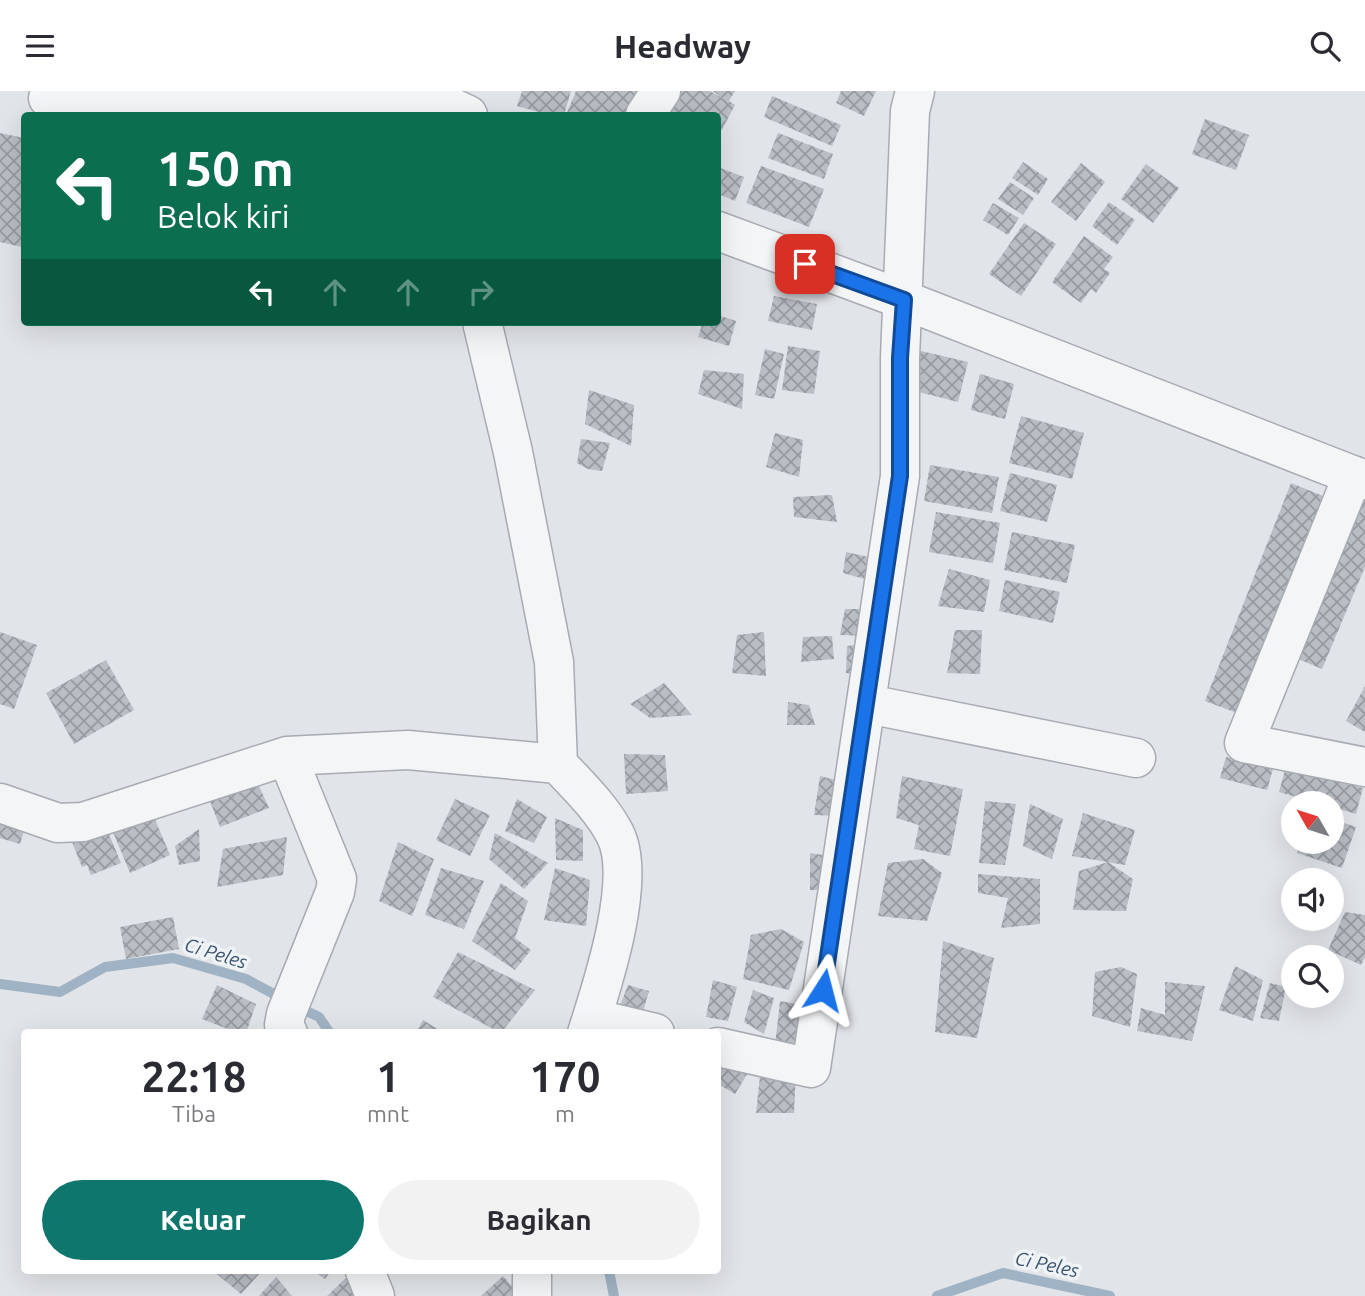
<!DOCTYPE html>
<html lang="id">
<head>
<meta charset="utf-8">
<style>
  :root { --surface:#fff; --page:#f2f2f3; --text:#2b2b33; --muted:#7c7c81; --accent:#0f766e }
  body { margin:0; font-family:Ubuntu,sans-serif; background:var(--page); color:var(--text); height:100vh; display:flex; flex-direction:column; font-size:26px; white-space:nowrap }
  * { box-sizing:border-box; margin:0 }
  p { font-size:23px; color:var(--muted) }
  .icon { flex:none; width:38px; height:38px; fill:none; stroke:currentColor; stroke-width:2; stroke-linecap:round; stroke-linejoin:round }
  .map { position:relative; flex:1; overflow:hidden }
  .drawer { position:absolute; left:21px; top:938px; width:700px; height:245px; display:flex; flex-direction:column; background:var(--surface); border-radius:7px; box-shadow:0 7px 28px #0002 }
  .drawer>* { flex:none }
  .banner { position:absolute; left:21px; top:21px; width:700px; height:214px; border-radius:7px; box-shadow:0 7px 28px #0002; background:#0b6e4f; color:#fff; overflow:hidden }
  .needle { width:46px; rotate:309deg }
  .fabs { position:absolute; left:1281px; top:700px; display:grid; gap:14px }
  .fabs a { display:grid; place-items:center; width:63px; height:63px; border-radius:50%; background:var(--surface); box-shadow:0 7px 28px #0002; font-size:35px }
  .pin { position:absolute; display:grid; place-items:center; width:60px; height:60px; color:#fff; margin:-30px; border-radius:14px; box-shadow:0 4px 10px #0006 }
  .me { position:absolute; width:77px; margin:-38px; rotate:9deg; stroke-linejoin:round; filter:drop-shadow(0 0 5px #0008) }
  .turn { display:flex; align-items:center; gap:24px; height:147px; padding:0 21px; font-size:32px }
  .turn .icon { width:91px; height:91px; stroke-width:2.5 }
  .turn b { display:block; font-size:49px; line-height:60px }
  .lanes { display:flex; align-items:center; height:66px; padding:0 21px; background:#0003; justify-content:center; gap:35px; direction:ltr }
  .lanes .off { opacity:.35 }
  .eta { display:flex; justify-content:space-evenly; align-items:center; height:119px; text-align:center }
  .eta b { font-size:42px; font-weight:600; line-height:49px }
  .cta { display:flex; gap:14px; margin-top:auto; padding:14px 21px }
  .cta a { flex:1; height:80px; border-radius:42px; background:var(--accent); color:#fff; font-size:28px; font-weight:600; line-height:80px; text-align:center }
  .cta a+a { background:var(--page); color:var(--text) }
  header { display:flex; justify-content:space-between; align-items:center; height:91px; padding:0 21px; background:var(--surface); font-size:32px; font-weight:600 }
  .map>svg:first-child { display:block }
  .lines { fill:none; stroke-linecap:round; stroke-linejoin:round }
  .stream { stroke:#a0b3c4; stroke-width:10 }
  .building { fill:url(#building-cross-hatch) }
  .minor-casing { stroke:#a7abb2; stroke-width:41 }
  .minor { stroke:#f3f5f7; stroke-width:38 }
  .route-casing { stroke:#114b97; stroke-width:18 }
  .route { stroke:#1a73e8; stroke-width:12 }
  .labels { text-anchor:middle; dominant-baseline:central; stroke-width:7; stroke-linejoin:round; paint-order:stroke }
  .water-label { font-size:19px; font-style:italic; fill:#3a526d; stroke:#f0f3f6 }
</style>
</head>
<body>
<header><svg class="icon" aria-label="menu" viewBox="0 0 24 24"><path d="M4 6h16M4 12h16M4 18h16"/></svg>Headway<svg class="icon" aria-label="search" viewBox="0 0 24 24"><circle cx="10" cy="10" r="6"/><path d="M15 15l6 6"/></svg></header>
<div class="map">
<svg width="1365" height="1205" viewBox="0 0 1365 1205">
  <defs>
    <pattern id="building-cross-hatch" width="8" height="8" patternUnits="userSpaceOnUse" patternTransform="scale(1.75)"><rect width="8" height="8" fill="#b9bdc4"/><path d="M0 0l8 8M0 8l8-8" fill="none" stroke="#979aa1"/></pattern>
  </defs>
  <rect width="100%" height="100%" fill="#e1e4e8"/>
  <g class="lines">
    <path class="stream" d="M0 893 60 901 105 876 173 867 246 888 285 909
      M298 916 319 926 330 942
      M609 1180 614 1205
      M937 1205 1003 1182 1110 1205"/>
  </g>
  <path class="building" d="M522 0H571L564 24H550L517 15Z
    M576 0H647L636 24H566Z
    M667 0H710L724 8 713 0H735L729 10 735 14 718 46V24H673L658 16Z
    M841 0H876L864 25 836 12Z
    M772 5 841 34 832 55 764 26Z
    M1205 28 1249 44 1236 79 1192 63Z
    M0 42 24 47 22 156 0 151Z
    M778 42 833 63 824 88 768 67Z
    M1023 71 1048 88 1038 104 1012 87Z
    M1081 72 1105 91 1076 130 1051 111Z
    M1146 73 1179 97 1153 132 1121 108Z
    M761 75 824 98 809 136 746 112Z
    M718 76 744 86 735 110 718 103Z
    M1010 91 1034 107 1023 124 998 108Z
    M1109 111 1135 129 1117 154 1092 135Z
    M993 112 1019 127 1008 144 983 129Z
    M1024 132 1056 153 1021 205 989 183Z
    M1084 145 1113 166 1104 178 1110 182 1096 202 1091 198 1081 212 1052 191Z
    M774 205 817 213 812 239 768 230Z
    M718 224 736 230 729 255 698 246 703 231H718Z
    M788 255 820 260 814 303 782 299Z
    M765 258 784 263 774 308 755 304Z
    M921 260 968 271 958 311 911 299Z
    M704 279 744 283 742 318 698 303Z
    M980 283 1014 293 1005 328 971 319Z
    M589 299 634 314 631 355 585 333Z
    M1021 325 1084 342 1072 388 1009 372Z
    M775 342 803 349 799 386 766 376Z
    M581 348 610 352 602 380 588 378 577 372Z
    M930 374 999 386 992 422 924 410Z
    M1010 382 1057 394 1047 431 1000 420Z
    M1291 392 1323 405 1237 622 1205 610Z
    M832 404 837 431 794 426 793 406Z
    M1365 405V476L1322 578 1291 565Z
    M936 421 1000 432 993 472 929 461Z
    M1012 441 1075 454 1067 492 1004 479Z
    M846 461 882 469 879 492 843 482Z
    M949 478 990 489 984 521 938 515Z
    M1005 489 1060 501 1053 532 999 520Z
    M845 518H871L868 545 840 544Z
    M955 539H982L980 583 947 582Z
    M0 541 37 554 14 618 0 613Z
    M764 541 766 585 732 582 737 544Z
    M832 545 834 568 801 571 803 546Z
    M868 552 862 584 846 582 847 555Z
    M106 569 134 619 74 653 46 602Z
    M664 592 692 624 650 627 630 613Z
    M1365 595V641L1346 630Z
    M788 611 809 614 815 634H787Z
    M624 663 665 664 668 700 626 703Z
    M1226 666 1273 678 1267 699 1220 687Z
    M1286 675 1363 697 1356 723 1332 716V712H1318L1279 701Z
    M820 685 847 692 841 725 814 724Z
    M902 685 963 698 950 765 914 758 919 734 896 727Z
    M259 695 269 717 220 736 210 710Z
    M455 708 490 724 470 765 436 749Z
    M517 708 547 726 534 752 505 740Z
    M985 710 1016 713 1005 774 979 772Z
    M148 712 170 764 130 782 108 729Z
    M1030 713 1063 728 1052 768 1023 755Z
    M0 714 29 724 20 753 0 747Z
    M1083 722 1135 739 1125 774 1072 765Z
    M555 727 583 739V770L556 769Z
    M1332 728 1356 736 1342 777 1297 762 1301 751H1332Z
    M104 731 121 772 91 784 87 774 82 776 70 746Z
    M199 738 200 770 179 774 175 755Z
    M495 742 548 772 524 798 489 768Z
    M287 746 283 784 217 796 223 758Z
    M398 751 434 768 412 825 379 810Z
    M810 762 836 766 829 799H810Z
    M923 768 942 782 927 830 878 825 888 772Z
    M1108 771 1133 788 1126 820 1073 819 1079 780Z
    M441 777 484 790 464 838 425 824Z
    M555 777 590 789 586 835 544 829Z
    M978 783 1040 788V833L1001 837 1008 807 978 802Z
    M501 792 528 810 515 847 531 859 515 879 472 850Z
    M1345 821 1365 824V866L1361 874 1328 859Z
    M173 826 179 858 126 868 120 836Z
    M781 838 804 851 789 899 743 888 751 844Z
    M943 850 994 867 977 947 935 941Z
    M458 861 535 899 501 942 433 906Z
    M1235 875 1263 889 1253 930 1219 919Z
    M1121 876 1137 883 1130 936 1092 925 1095 881Z
    M713 889 737 896 728 930 706 926Z
    M1165 891 1205 895 1192 950 1137 940 1141 917 1165 924Z
    M1270 892 1286 896 1279 930 1260 927Z
    M217 894 256 913 246 942H238L202 928Z
    M628 894 649 900 642 924 618 920Z
    M753 899 774 907 764 943 744 931Z
    M780 910 814 916 806 967 774 963Z
    M423 929 444 942H416Z
    M718 960 751 977 735 1003 718 993Z
    M796 981 794 1022H756L760 985Z
    M213 1180H262L241 1203Z
    M313 1180H331L325 1188Z
    M353 1180 360 1205H327Z
    M503 1185 519 1203 517 1205H481Z
    M276 1186 292 1205H259Z"/>
  <g class="lines">
    <defs>
      <path id="minor" d="M48 7 211 6 304 16 426 4 468 24
        M645 24 661 0
        M718 140 904 209 1365 389
        M482 231 513 361 554 571 558 673C578 695 601 716 615 743 638 788 602 895 587 942
        M1353 384 1244 652 1365 676
        M868 613 1136 667
        M287 665 337 788 335 801 286 923 284 934 288 942
        M0 712 58 732 83 731 287 665 408 659 558 673
        M592 927 655 942
        M718 956 811 977 900 385V267L910 20 915 0
        M365 1180 375 1205
        M532 1205V1180"/>
    </defs>
    <use href="#minor" class="minor-casing"/>
    <use href="#minor" class="minor"/>
  </g>
  <g class="lines">
    <defs>
      <path id="route" d="M805 173 904 209 900 267V385L823 899"/>
    </defs>
    <use href="#route" class="route-casing"/>
    <use href="#route" class="route"/>
  </g>
  <g class="labels">
    <g class="water-label">
      <text transform="translate(216 862) rotate(17)">Ci Peles</text>
      <text transform="translate(1047 1173) rotate(12)">Ci Peles</text>
    </g>
  </g>
</svg>
<div class="fabs">
<a><svg class="needle" viewBox="-14 -14 28 28"><path d="M0-13l5 13h-10z" fill="#e53935"/><path d="M0 13l5-13h-10z" fill="#7c7c81"/></svg></a>
<a><svg class="icon" aria-label="sound" viewBox="0 0 24 24"><path d="M4 9h4l5-4v14l-5-4H4zM17 9q2 3 0 6"/></svg></a>
<a><svg class="icon" aria-label="search" viewBox="0 0 24 24"><circle cx="10" cy="10" r="6"/><path d="M15 15l6 6"/></svg></a>
</div>
<div class="pin" style="left:805px;top:173px;background:#d93025"><svg class="icon" aria-label="arrive" viewBox="0 0 24 24"><path d="M6 21V4h12l-3 4 3 4H6"/></svg></div>
<svg class="me" style="left:823px;top:899px" viewBox="-20 -20 40 40"><path d="M0-17L14 15 0 8-14 15z" fill="#1a73e8" stroke="#fff" stroke-width="4"/></svg>
<div class="banner">
<div class="turn"><svg class="icon" aria-label="left" viewBox="0 0 24 24"><path d="M17 20v-9H6M10 6l-5 5 5 5"/></svg><div><b>150 m</b>Belok kiri</div></div>
<div class="lanes"><svg class="icon" aria-label="left" viewBox="0 0 24 24"><path d="M17 20v-9H6M10 6l-5 5 5 5"/></svg><svg class="icon off" aria-label="ahead" viewBox="0 0 24 24"><path d="M12 20V5M6 11l6-6 6 6"/></svg><svg class="icon off" aria-label="ahead" viewBox="0 0 24 24"><path d="M12 20V5M6 11l6-6 6 6"/></svg><svg class="icon off" aria-label="right" viewBox="0 0 24 24"><path d="M7 20v-9h11M14 6l5 5-5 5"/></svg></div>
</div>
<section class="drawer">
<div class="eta">
<div><b>22:18</b><p>Tiba</p></div>
<div><b>1</b><p>mnt</p></div>
<div><b>170</b><p>m</p></div>
</div>
<div class="cta"><a>Keluar</a><a>Bagikan</a></div>
</section>
</div>
</body>
</html>
